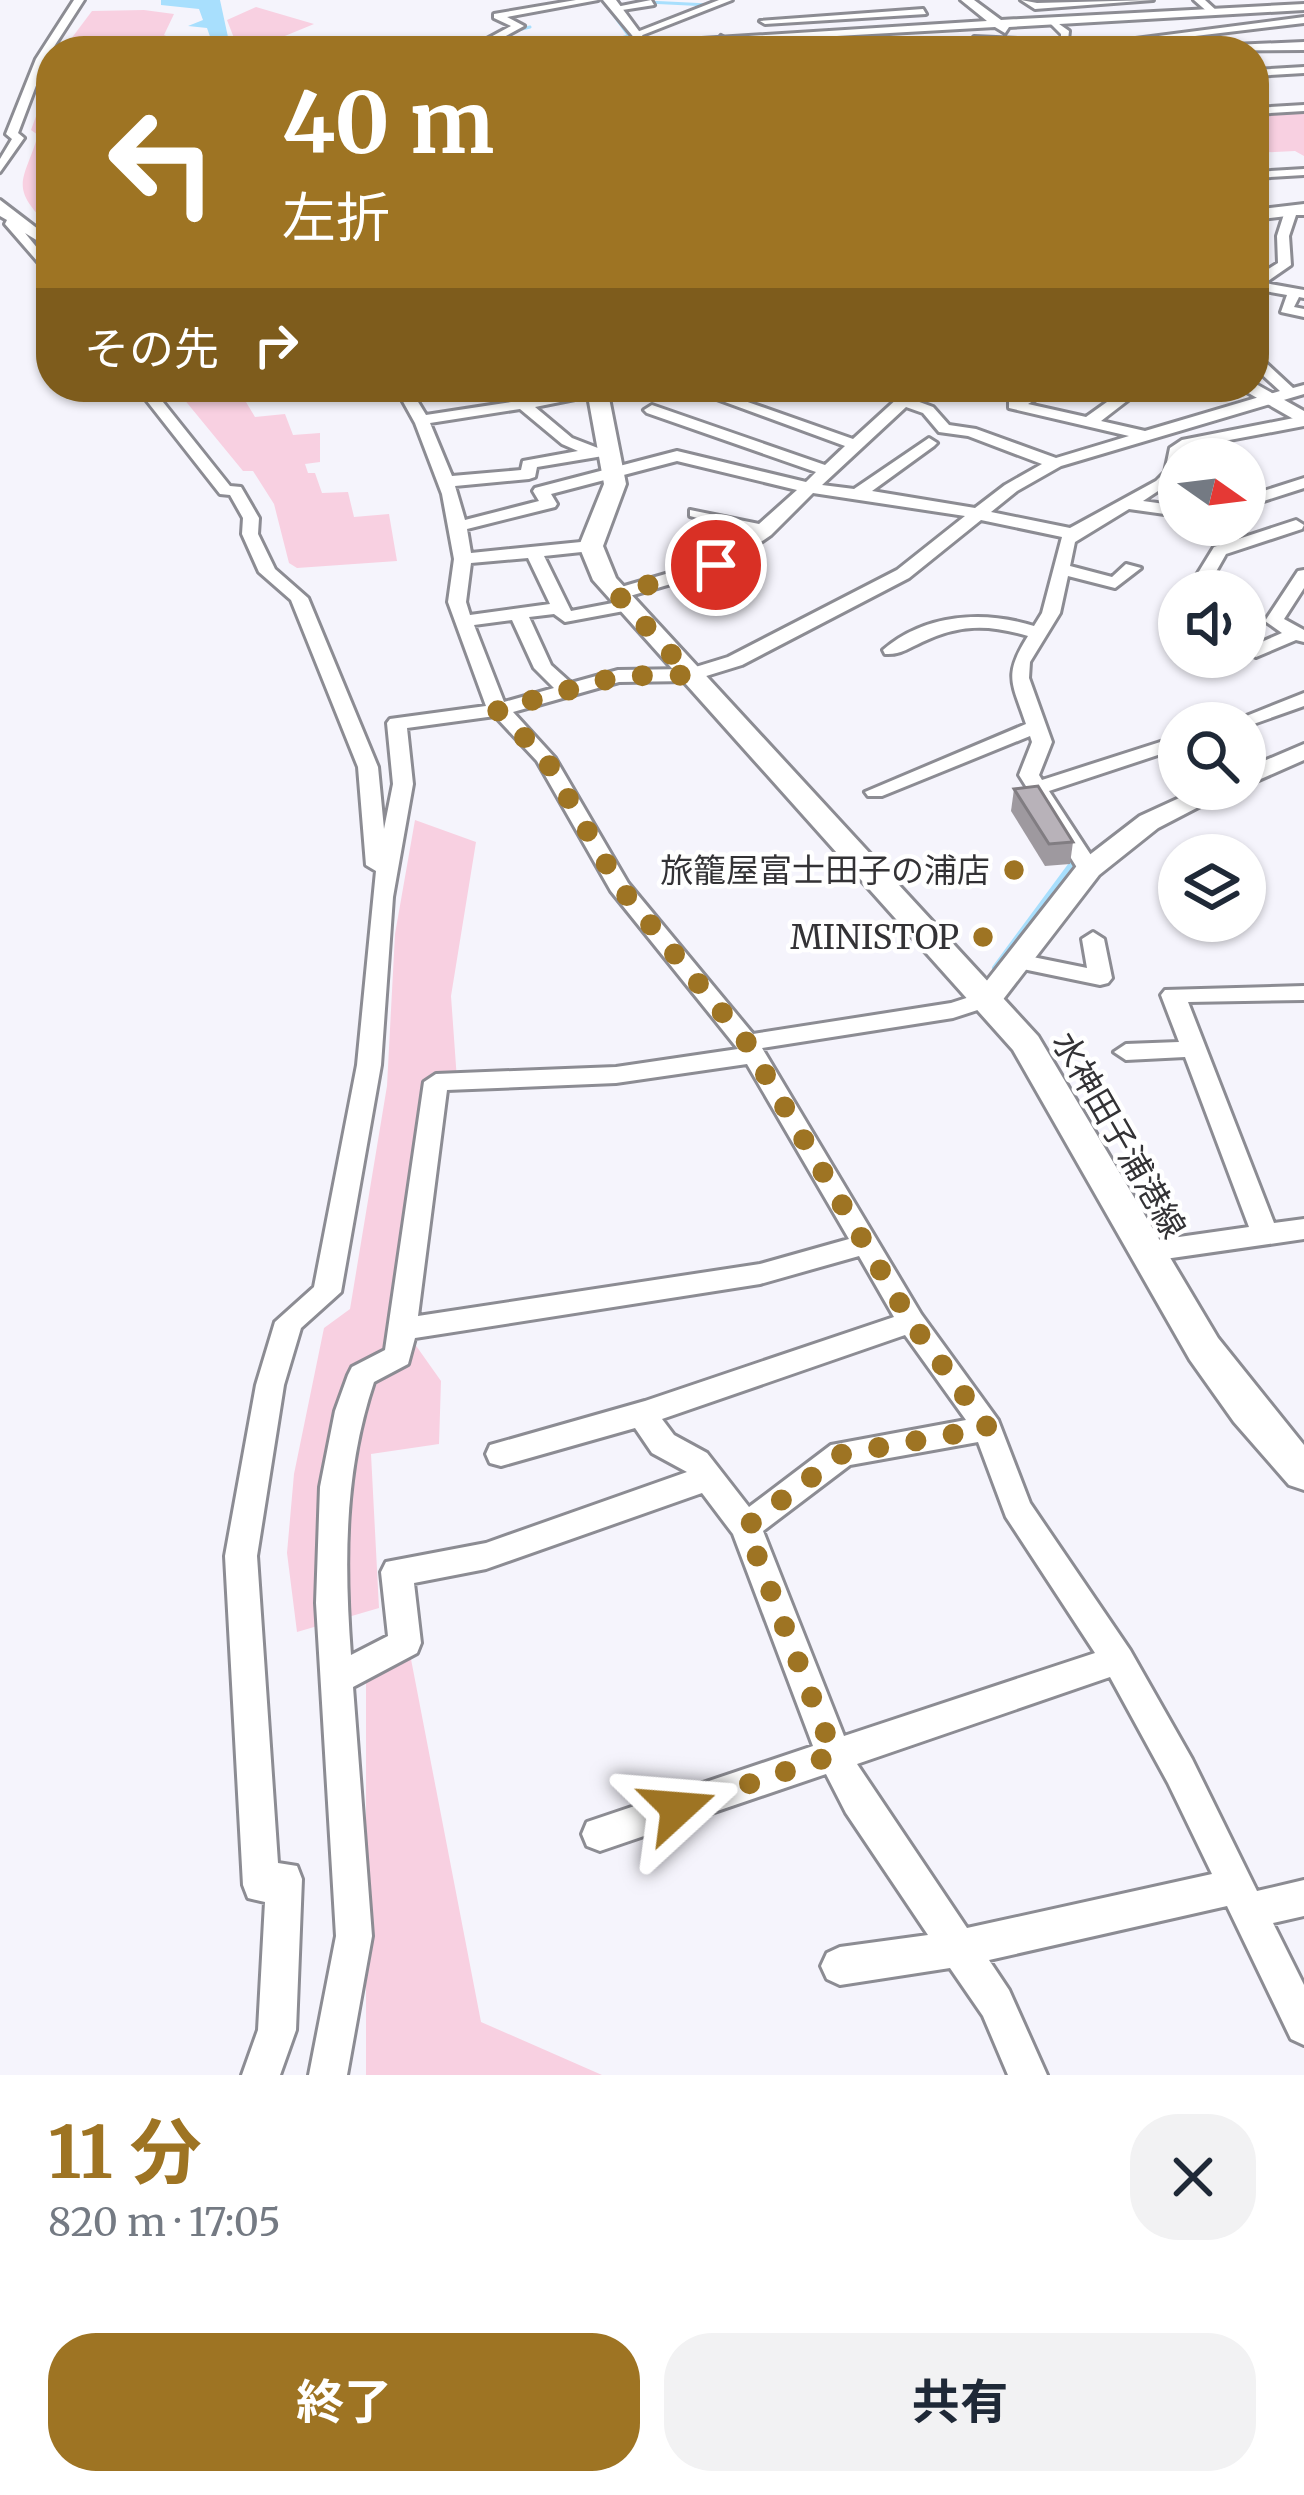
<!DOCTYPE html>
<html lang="ja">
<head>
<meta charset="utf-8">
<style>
  :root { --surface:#fff; --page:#f2f2f3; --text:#1f2937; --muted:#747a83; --accent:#9e7423 }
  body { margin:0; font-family:Merriweather,"Noto Sans JP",serif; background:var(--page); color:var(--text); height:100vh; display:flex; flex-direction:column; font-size:45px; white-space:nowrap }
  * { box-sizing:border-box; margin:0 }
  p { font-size:39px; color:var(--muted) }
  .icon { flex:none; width:66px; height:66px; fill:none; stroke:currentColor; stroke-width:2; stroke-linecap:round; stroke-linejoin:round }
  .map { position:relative; height:2075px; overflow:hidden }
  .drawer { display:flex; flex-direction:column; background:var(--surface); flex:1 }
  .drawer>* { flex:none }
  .top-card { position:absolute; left:36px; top:36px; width:1233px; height:366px; border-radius:48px; box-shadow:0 3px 9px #0004; background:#9e7423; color:#fff; overflow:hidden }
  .needle { width:78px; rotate:104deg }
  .fabs { position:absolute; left:1158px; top:438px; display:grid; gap:24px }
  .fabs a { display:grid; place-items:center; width:108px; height:108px; border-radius:50%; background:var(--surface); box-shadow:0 3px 9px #0004; font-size:60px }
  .pin { position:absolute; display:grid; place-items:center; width:102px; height:102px; color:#fff; margin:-51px; border:6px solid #fff; border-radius:50%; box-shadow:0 3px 12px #0007 }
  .me { position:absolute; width:132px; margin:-66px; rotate:71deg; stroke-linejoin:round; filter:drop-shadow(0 0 9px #0008) }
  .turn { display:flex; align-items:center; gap:42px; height:252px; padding:0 48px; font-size:54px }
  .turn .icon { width:156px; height:156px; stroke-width:2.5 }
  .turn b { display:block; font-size:84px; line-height:102px }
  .then { display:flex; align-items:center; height:114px; padding:0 48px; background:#0003; gap:24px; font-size:45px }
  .round { display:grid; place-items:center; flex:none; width:126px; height:126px; border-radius:48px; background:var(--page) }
  .headline { display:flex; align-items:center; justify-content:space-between; height:204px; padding:0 48px }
  h1 { font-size:72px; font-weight:700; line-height:90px; color:var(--accent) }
  .primary-button { display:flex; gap:24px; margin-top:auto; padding:24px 48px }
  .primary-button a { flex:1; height:138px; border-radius:48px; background:var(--accent); color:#fff; font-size:48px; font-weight:700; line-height:138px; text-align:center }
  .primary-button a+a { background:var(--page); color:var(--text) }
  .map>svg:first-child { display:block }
  .green { fill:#f8d0e1 }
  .water { fill:#a8dffd }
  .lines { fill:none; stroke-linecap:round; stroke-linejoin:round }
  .stream-far1 { stroke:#a8dffd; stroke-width:3 }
  .stream { stroke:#a8dffd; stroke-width:6 }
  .minor-casing { stroke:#8c8c93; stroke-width:6 }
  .tertiary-casing { stroke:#8c8c93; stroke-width:6 }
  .secondary-casing { stroke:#8c8c93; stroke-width:6 }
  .minor { fill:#fff; fill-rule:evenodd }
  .tertiary { fill:#fff; fill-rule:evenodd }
  .secondary { fill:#fff; fill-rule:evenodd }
  .wall { fill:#9e999f }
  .building { fill:#b8b2b9; stroke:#817d82; stroke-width:3 }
  .route { stroke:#9e7423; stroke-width:21; stroke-dasharray:0 37.8 }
  .poi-dot { fill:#9e7423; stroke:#fff; stroke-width:4.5 }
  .labels { text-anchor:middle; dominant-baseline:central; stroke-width:9; stroke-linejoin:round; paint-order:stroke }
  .poi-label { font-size:33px; fill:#333235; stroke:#fff; text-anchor:end }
  .street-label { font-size:33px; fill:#333235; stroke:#fff }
</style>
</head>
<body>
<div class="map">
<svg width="1304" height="2075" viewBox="0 0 1304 2075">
  <rect width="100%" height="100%" fill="#f5f4fc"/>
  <path class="green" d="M256 7 314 24 280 38 267 51H239L227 20Z
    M144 10 174 14 164 35 198 50 62 51 92 11Z
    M51 75V228C7 186 24 182 38 135L31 130Z
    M1304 112V156L1295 151 1254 153V115Z
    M174 387H237L255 417 285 414 293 435 320 433V462L305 464 308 473H315L322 493 348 492 354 517 389 514 397 561 297 568 289 563 274 504 253 471H243Z
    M415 820 476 842 451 996 457 1080 423 1128 395 1316 441 1381 439 1444 371 1454 379 1608 297 1632 287 1553 294 1474 324 1328 350 1309 387 1086 395 934Z
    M410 1654 481 2022 602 2075H366V1677Z"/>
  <path class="water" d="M161 0H220L231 51H215L207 28 188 26 203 20 199 9 161 5Z"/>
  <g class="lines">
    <path class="stream-far1" d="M647 2 709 5
      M510 32 530 27
      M1172 39 1278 26
      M468 51 499 39
      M567 51 629 36 608 7"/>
    <path class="stream" d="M995 968 1074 861"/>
    <defs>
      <path id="minor" d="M74 0H84L46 59 18 133 24 138 0 172V159L12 139 6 134 36 59Z
        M576 0H598L507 17 524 26 493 43 442 51 487 39 511 26 494 18V14Z
        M651 0 654 5 616 11 611 8Z
        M719 0H732L640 36 632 34Z
        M1021 0 1037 3 1153 0 1035 9Z
        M1194 0H1205L1218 12 1210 14Z
        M923 9 926 14 765 24 760 21Z
        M1304 17V23L1079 50 1074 47Z
        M1046 19H1052L1069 31 1067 49H1061V34Z
        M721 36 744 49 746 51H734L718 41Z
        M989 39 1005 51H994L984 42Z
        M1304 67V73L1254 76V70Z
        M1304 105V111L1254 114V108Z
        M1304 169V175L1254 178V172Z
        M0 200 51 239V249L25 233 51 265V277L5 224 7 220 0 216Z
        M1304 207V215H1296L1289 236 1291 265 1265 283 1304 290V298L1299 297 1294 307 1304 309V317L1281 312 1287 295 1254 289V278L1278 263 1277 236 1285 211Z
        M1256 363H1266L1293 388 1304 385V394L1061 466 1017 491 991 512 1070 528 1156 481 1165 472 1170 448 1182 440 1304 416V426L1192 447 1185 450 1184 459H1179V477L1143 501 1179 506V516L1129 509 1075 542 1070 566 1112 577 1126 564 1141 568 1115 588 1068 576 1060 613 1030 662 1029 678 1052 742 1039 775 1042 780 1179 736V748L1049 791 1100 869 1097 874H1081L1019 775 1032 742 1030 736 882 796H868L865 792 1026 724C1012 682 1003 676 1028 636 989 624 959 624 922 642 909 648 900 655 885 654L883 650C925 614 983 610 1034 626L1042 613 1062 537 981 520 909 578 742 665 690 681 619 682 513 712 555 758 628 883 753 1034 951 1003 988 991 1000 999 996 1004 953 1018 762 1048 921 1314 998 1420 1030 1503 1130 1650 1192 1759 1257 1891 1304 1880V1916L1273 1923 1304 1985V2045L1291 2039 1227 1906 989 1960 1009 1990 1047 2075H1008L983 2016 950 1968 840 1985 827 1979 821 1966 827 1953 840 1947 928 1935 846 1813 826 1774 600 1851 587 1846 582 1834 587 1822 813 1746 733 1534 702 1493 486 1569 414 1583 421 1643 417 1653 353 1687 372 1936 347 2075H309L336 1936 316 1603 320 1487 335 1411 348 1375 352 1367 385 1350 424 1082 436 1074 616 1067 738 1049 611 891 537 761 495 716 407 728 413 784 393 897 381 1065 341 1292 301 1328 284 1385 257 1556 278 1863 297 1866 302 1879 296 2030 280 2075H242L258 2030 265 1902 248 1898 243 1885 225 1556 256 1385 275 1322 314 1287 357 1065 376 871 366 865 358 767 291 600 259 572 242 534 243 518 230 495 220 494 136 387H151L230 486 241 487 259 518 258 534 275 569 308 598 378 767 384 829 393 784 387 723 390 719 486 706 448 602 454 559 442 494 415 423 395 387H409L426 415 511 402 495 387H511L526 399 598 389 605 393 535 407 572 438 603 450V456L537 467 535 477 529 479 455 486 465 520 539 501 533 491 535 488 677 451 806 482 816 472 647 413 644 410 652 405 825 465 845 446 684 387H705L853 439 910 387H926L914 400 933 407 949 425 976 429 1056 458 1129 436 1009 408V402L1022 395 1000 387 1040 391V397L1028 404 1086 417 1128 387H1145L1101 421 1145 431 1280 391 1256 369ZM906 407 923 413 939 432 968 436 1042 464 1005 485 975 508 872 491 934 446 937 443 929 438 854 489 822 485ZM520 409 562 444 578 451 523 461 521 470 452 476 430 423ZM677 461 797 490 759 524 690 510V516L750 532 710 561 611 590V598H623L722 569 771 535 813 493 965 516 897 570 728 657 689 669 618 670 571 683 551 665 529 617 554 614 565 622 624 611V603L618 602 571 611 544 556 591 551 599 546 591 541 471 553 467 529 555 507 557 504 551 494ZM528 558 550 604 470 615 466 602 471 563ZM512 620 534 668 554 688 504 702 474 625ZM747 1064 849 1239 760 1264 418 1316 447 1090 616 1083ZM859 1256 894 1317 645 1401 490 1445 486 1454 490 1463 501 1466 635 1428 652 1453 687 1472 486 1543 386 1562 381 1572 388 1636 351 1655C344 1562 344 1471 374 1382L408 1364 415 1338 760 1284ZM905 1335 966 1420 831 1445 749 1507 707 1453 674 1435 662 1419ZM978 1442 1006 1517 1095 1653 844 1736 763 1531 850 1465ZM1110 1677 1168 1783 1212 1874 967 1928 857 1764Z
        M1304 478V488L1245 507V497Z
        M1296 520 1304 525 1302 529 1226 554 1205 591H1187L1214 547Z
        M1304 570V588L1284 619 1304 630V642L1296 640 1256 657 1245 652V639L1257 644 1282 633 1265 621 1298 571Z
        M1304 693V706L1245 727V723H1229Z
        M1093 932 1104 939 1112 978 1108 983 1100 985 1018 968 1007 961 1018 954 1087 968 1082 939Z
        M1304 986V1000L1188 1002 1274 1223 1304 1219V1239L1144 1262 1134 1259 1130 1252 1134 1245 1144 1242 1249 1227 1185 1057 1126 1060 1114 1052 1126 1044 1179 1042 1161 995 1165 990Z"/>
      <path id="tertiary" d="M961 0H974L1001 20 1304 4V10L1009 27 1005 33 995 27 645 47 639 43 987 21Z
        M974 37 1187 47 1304 42V50L1109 51 970 44Z
        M1304 204V214L1254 220V210Z
        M1254 383 1304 411V425L1238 387Z
        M598 387H626L591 397 589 393Z
        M1304 744V760L1245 786V769Z
        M1199 789H1233L1158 828 1099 875 998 1006H978L973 999 978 992 1079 863 1140 816Z"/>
      <path id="secondary" d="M603 0H616L650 46 575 51 636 40Z
        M577 387H602L608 393 626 484 603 546 616 578 1038 1036 1218 1338 1304 1445V1490L1289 1485 1234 1422 1190 1360 1013 1050 593 580 579 546 604 484 588 396Z"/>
    </defs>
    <use href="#minor" class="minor-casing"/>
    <use href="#tertiary" class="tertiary-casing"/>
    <use href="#secondary" class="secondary-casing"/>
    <use href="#minor" class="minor"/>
    <use href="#tertiary" class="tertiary"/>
    <use href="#secondary" class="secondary"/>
  </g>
  <path class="wall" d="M1014 789 1073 842 1070 864 1045 866 1011 811Z"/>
  <path class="building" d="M1038 786 1073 842 1049 844 1014 789Z"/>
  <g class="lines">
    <path class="route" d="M678 1808 834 1755 746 1527 842 1454 988 1428 911 1322 747 1043 619 886 545 758 497 710 619 676 690 675 617 594 716 565"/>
  </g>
  <g class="poi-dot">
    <circle cx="1014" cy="870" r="12"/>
    <circle cx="983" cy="937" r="12"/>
  </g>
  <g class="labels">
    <g class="poi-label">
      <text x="990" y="870">旅籠屋富士田子の浦店</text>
      <text x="959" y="937">MINISTOP</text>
    </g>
    <g class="street-label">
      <text transform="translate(1119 1135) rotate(60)">水神田子浦港線</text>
    </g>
  </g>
</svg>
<div class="fabs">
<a><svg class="needle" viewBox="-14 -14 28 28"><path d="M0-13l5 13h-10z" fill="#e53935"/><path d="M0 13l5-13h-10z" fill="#747a83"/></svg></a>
<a><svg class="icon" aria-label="sound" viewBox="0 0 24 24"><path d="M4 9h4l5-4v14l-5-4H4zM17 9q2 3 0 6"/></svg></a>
<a><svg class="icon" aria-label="search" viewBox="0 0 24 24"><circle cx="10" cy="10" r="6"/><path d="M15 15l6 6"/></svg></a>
<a><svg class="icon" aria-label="layers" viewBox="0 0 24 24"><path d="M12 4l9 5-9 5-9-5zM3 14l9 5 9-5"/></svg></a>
</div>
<div class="pin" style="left:716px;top:565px;background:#d93025"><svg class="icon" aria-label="arrive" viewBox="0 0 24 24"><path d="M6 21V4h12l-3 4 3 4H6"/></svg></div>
<svg class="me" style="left:678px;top:1808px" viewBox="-20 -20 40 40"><path d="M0-17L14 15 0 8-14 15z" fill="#9e7423" stroke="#fff" stroke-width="4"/></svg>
<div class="top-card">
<div class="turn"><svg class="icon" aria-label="left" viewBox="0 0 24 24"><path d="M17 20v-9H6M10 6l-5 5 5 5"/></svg><div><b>40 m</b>左折</div></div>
<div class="then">その先<svg class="icon" aria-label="right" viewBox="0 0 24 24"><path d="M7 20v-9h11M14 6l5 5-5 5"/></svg></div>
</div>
</div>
<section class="drawer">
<div class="headline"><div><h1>11 分</h1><p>820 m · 17:05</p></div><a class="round"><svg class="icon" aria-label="close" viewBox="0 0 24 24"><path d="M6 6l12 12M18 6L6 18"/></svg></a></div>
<div class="primary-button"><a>終了</a><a>共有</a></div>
</section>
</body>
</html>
